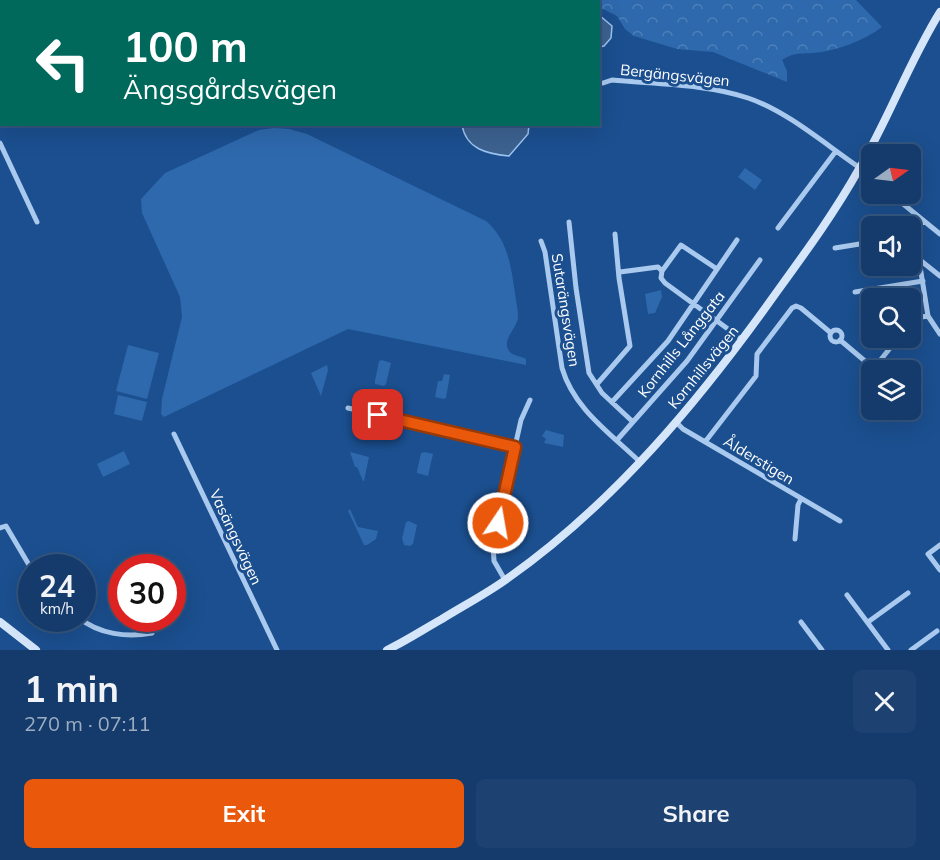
<!DOCTYPE html>
<html lang="en">
<head>
<meta charset="utf-8">
<style>
  :root { --surface:#143b6b; --page:#1d4271; --text:#f1f3f6; --muted:#9dadc1; --line:#33557e; --accent:#ea580c }
  body { margin:0; font-family:Mulish,sans-serif; background:var(--page); color:var(--text); height:100vh; display:flex; flex-direction:column; font-size:22px; white-space:nowrap }
  * { box-sizing:border-box; margin:0 }
  p { font-size:20px; color:var(--muted) }
  .icon { flex:none; width:33px; height:33px; fill:none; stroke:currentColor; stroke-width:2; stroke-linecap:round; stroke-linejoin:round }
  .map { position:relative; height:650px; overflow:hidden }
  .side { display:flex; flex-direction:column; background:var(--surface); flex:1 }
  .side>* { flex:none }
  .hud { position:absolute; left:0px; top:0px; width:600px; height:126px; box-shadow:0 6px 24px #0002,0 0 0 2px var(--line); background:#00695c; color:#fff; overflow:hidden }
  .needle { width:39px; rotate:76deg }
  .controls { position:absolute; left:861px; top:144px; display:grid; gap:12px }
  .controls a { display:grid; place-items:center; width:60px; height:60px; border-radius:9px; background:var(--surface); box-shadow:0 6px 24px #0002,0 0 0 2px var(--line); font-size:30px }
  .speed { position:absolute; left:18px; top:554px; display:flex; gap:12px; font-size:30px; font-weight:700; text-align:center }
  .speed>* { display:grid; place-content:center; width:78px; height:78px; border-radius:50%; background:var(--surface); box-shadow:0 6px 24px #0002,0 0 0 2px var(--line); line-height:1 }
  .speed small { font-size:15px; font-weight:400 }
  .speed .limit { border:9px solid #d22; background:#fff; color:#111 }
  .pin { position:absolute; display:grid; place-items:center; width:51px; height:51px; color:#fff; margin:-26px; border-radius:12px; box-shadow:0 3px 9px #0006 }
  .me { position:absolute; width:66px; margin:-33px; rotate:12deg; stroke-linejoin:round; filter:drop-shadow(0 0 4px #0008) }
  .turn { display:flex; align-items:center; gap:21px; height:126px; padding:0 24px; font-size:27px }
  .turn .icon { width:78px; height:78px; stroke-width:2.5 }
  .turn b { display:block; font-size:42px; line-height:51px }
  .round { display:grid; place-items:center; flex:none; width:63px; height:63px; border-radius:9px; background:var(--page) }
  .head { display:flex; align-items:center; justify-content:space-between; height:102px; padding:0 24px }
  h1 { font-size:36px; font-weight:700; line-height:45px }
  .button { display:flex; gap:12px; margin-top:auto; padding:12px 24px }
  .button a { flex:1; height:69px; border-radius:9px; background:var(--accent); color:#fff; font-size:24px; font-weight:700; line-height:69px; text-align:center }
  .button a+a { background:var(--page); color:var(--text) }
  .map>svg:first-child { display:block }
  .green { fill:#2e69ad }
  .forest { fill:url(#forest-crowns) }
  .water { fill:#3c6290; stroke:#9cc4f0; stroke-width:1.5 }
  .lines { fill:none; stroke-linecap:round; stroke-linejoin:round }
  .street { stroke:#a9c9ee; stroke-width:5 }
  .secondary { stroke:#d6e6fa; stroke-width:8 }
  .route-casing { stroke:#983908; stroke-width:15 }
  .route { stroke:#ea580c; stroke-width:10 }
  .labels { text-anchor:middle; dominant-baseline:central; stroke-width:6; stroke-linejoin:round; paint-order:stroke }
  .street-label { font-size:15px; fill:#fff; stroke:#1b4f8f }
</style>
</head>
<body>
<div class="map">
<svg width="940" height="650" viewBox="0 0 940 650">
  <defs>
    <pattern id="forest-crowns" width="20" height="18" patternUnits="userSpaceOnUse" patternTransform="scale(1.5)"><rect width="20" height="18" fill="#2e69ad"/><path d="M2 6a3 3 0 1 1 6 0M12 15a3 3 0 1 1 6 0" fill="none" stroke="#4d80b9"/></pattern>
  </defs>
  <rect width="100%" height="100%" fill="#1b4f8f"/>
  <path class="green" d="M274 128 289 129 307 134 486 221C508 240 511 266 515 293 516 301 518 309 518 317 518 328 501 339 509 351 513 356 521 356 526 359V365L348 329 164 417 161 414 162 399 182 317 180 297 142 213 141 199 165 173 259 130Z
    M745 168 762 180 755 190 738 177Z
    M661 290 662 297 655 313 648 314 645 294Z
    M128 345 159 353 147 399 116 391Z
    M382 360 391 363 386 384 384 386 375 384V381L379 361Z
    M327 365 328 370 321 396 311 373Z
    M444 374 450 375 446 398 444 399 435 397 438 381H442Z
    M118 395 147 402 142 421 114 414Z
    M546 430 564 435 563 447 544 443 546 439 542 436Z
    M124 451 130 464 103 477 97 464Z
    M350 452 369 457 364 481H363L357 467H355Z
    M425 452 433 454 428 476 417 473V471L421 453Z
    M350 509 358 527 378 531 376 539 367 545H364L348 511Z
    M409 521 417 525 413 544 410 546 404 545 402 538 406 522Z"/>
  <path class="forest" d="M578 0H856L882 27C863 41 837 51 813 53 798 54 795 52 782 60L787 71V82L713 52 677 49 634 36 625 29 617 16 599 7 598 2Z"/>
  <path class="water" d="M599 15 612 26 611 38 604 46 599 47Z
    M462 125V124L529 125 528 134 509 156C487 154 466 149 462 125Z"/>
  <g class="lines">
    <path class="street" d="M165 0 166 2
      M423 0 424 2
      M603 83 612 80C654 84 708 84 748 98 787 111 826 145 860 168L872 178
      M0 143 37 222
      M891 194 940 234
      M923 220 915 235 928 316 940 334
      M569 222 576 288 589 373 602 393 633 422
      M778 228 836 151
      M541 241 545 252 562 368C574 409 610 433 640 462
      M835 248 872 242
      M920 260 940 276
      M662 271 681 245 717 269
      M620 272 658 267 662 271 661 278 665 283 743 340
      M855 292 923 281
      M910 323 915 318 928 316
      M830 336a6 6 0 1 1 12 0a6 6 0 1 1-12 0Z
      M840 340 872 367H875L898 338
      M597 384 630 346 619 278 615 234
      M612 402 668 341 737 240
      M348 408 515 447
      M676 422 683 429 840 521
      M174 434 277 650
      M617 440 687 361 760 260
      M705 442 756 376 757 354 792 308 796 306 801 308 831 333
      M0 528 6 526 32 570
      M795 539 798 505 801 499
      M940 545 928 554 940 570
      M505 580 494 561 493 544 521 420 530 400
      M847 595 888 650
      M79 618C99 634 127 638 152 633
      M801 622 822 650
      M868 622 908 593
      M911 650 937 631"/>
    <path class="secondary" d="M0 622 36 650
      M387 650C406 641 424 629 442 619 463 606 484 595 504 581 613 505 700 400 776 293 805 253 835 212 859 169 889 118 909 62 940 12"/>
  </g>
  <g class="lines">
    <defs>
      <path id="route" d="M378 415 515 447 498 523"/>
    </defs>
    <use href="#route" class="route-casing"/>
    <use href="#route" class="route"/>
  </g>
  <g class="labels">
    <g class="street-label">
      <text transform="translate(675 75) rotate(6)">Bergängsvägen</text>
      <text transform="translate(566 310) rotate(81)">Sutarängsvägen</text>
      <text transform="translate(681 344) rotate(-52)">Kornhills Långgata</text>
      <text transform="translate(703 367) rotate(-51)">Kornhillsvägen</text>
      <text transform="translate(759 460) rotate(31)">Ålderstigen</text>
      <text transform="translate(236 537) rotate(65)">Vasängsvägen</text>
    </g>
  </g>
</svg>
<div class="controls">
<a><svg class="needle" viewBox="-14 -14 28 28"><path d="M0-13l5 13h-10z" fill="#e53935"/><path d="M0 13l5-13h-10z" fill="#9dadc1"/></svg></a>
<a><svg class="icon" aria-label="sound" viewBox="0 0 24 24"><path d="M4 9h4l5-4v14l-5-4H4zM17 9q2 3 0 6"/></svg></a>
<a><svg class="icon" aria-label="search" viewBox="0 0 24 24"><circle cx="10" cy="10" r="6"/><path d="M15 15l6 6"/></svg></a>
<a><svg class="icon" aria-label="layers" viewBox="0 0 24 24"><path d="M12 4l9 5-9 5-9-5zM3 14l9 5 9-5"/></svg></a>
</div>
<div class="speed"><div>24<small>km/h</small></div><div class="limit">30</div></div>
<div class="pin" style="left:378px;top:415px;background:#d93025"><svg class="icon" aria-label="arrive" viewBox="0 0 24 24"><path d="M6 21V4h12l-3 4 3 4H6"/></svg></div>
<svg class="me" style="left:498px;top:523px" viewBox="-20 -20 40 40"><circle r="17" fill="#ea580c" stroke="#fff" stroke-width="3"/><path d="M0-11L8 9 0 5-8 9z" fill="#fff"/></svg>
<div class="hud">
<div class="turn"><svg class="icon" aria-label="left" viewBox="0 0 24 24"><path d="M17 20v-9H6M10 6l-5 5 5 5"/></svg><div><b>100 m</b>Ängsgårdsvägen</div></div>
</div>
</div>
<section class="side">
<div class="head"><div><h1>1 min</h1><p>270 m · 07:11</p></div><a class="round"><svg class="icon" aria-label="close" viewBox="0 0 24 24"><path d="M6 6l12 12M18 6L6 18"/></svg></a></div>
<div class="button"><a>Exit</a><a>Share</a></div>
</section>
</body>
</html>
